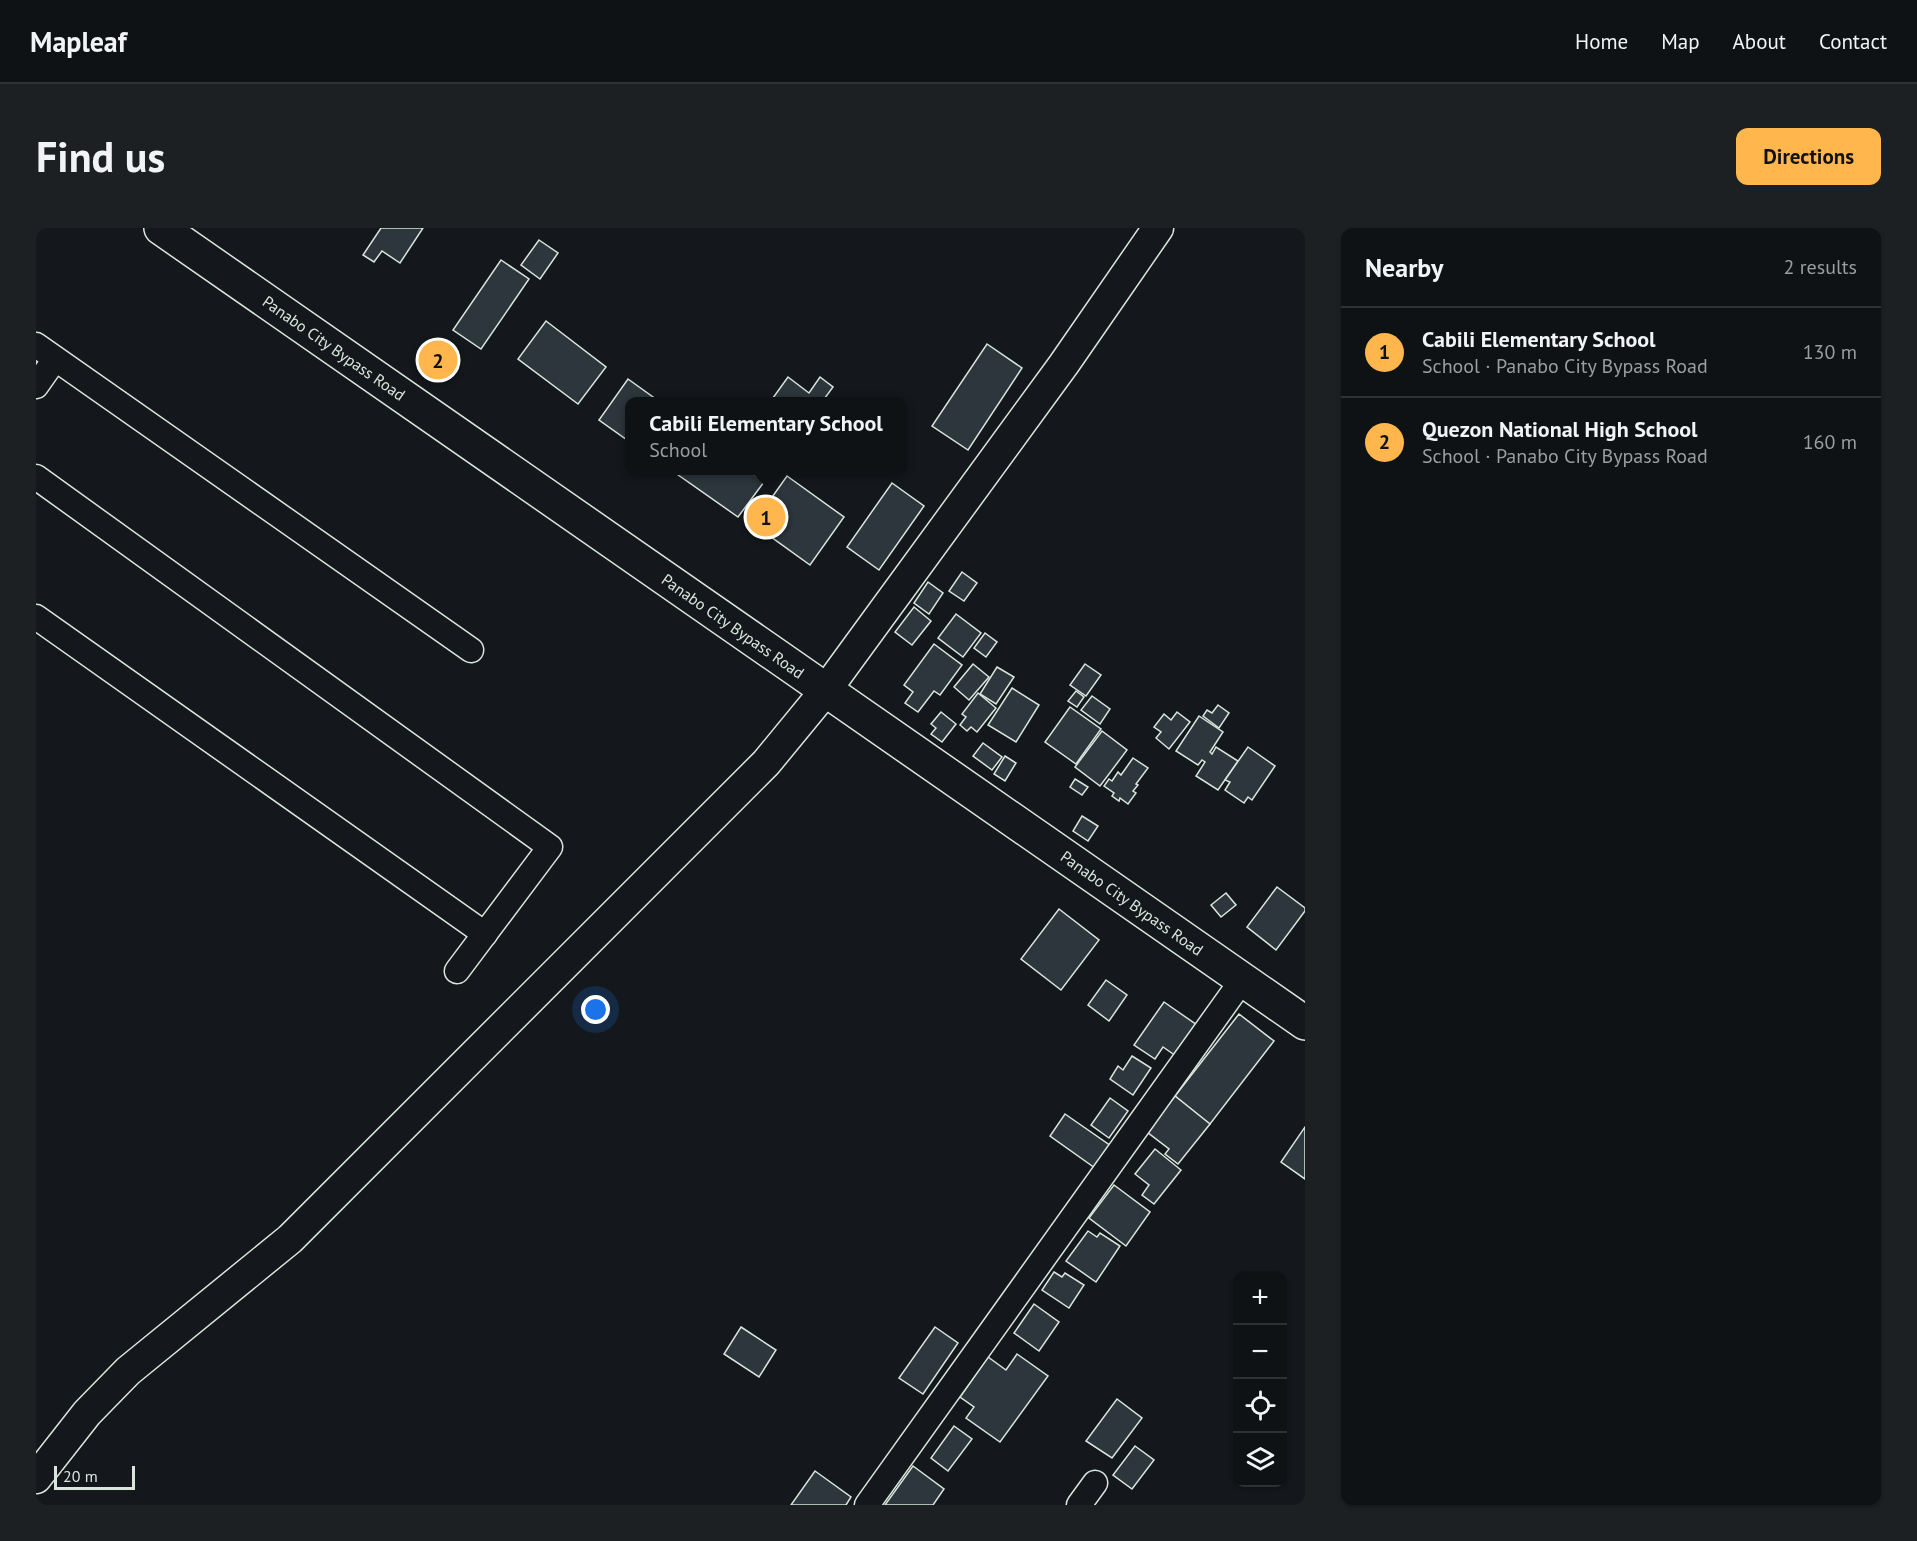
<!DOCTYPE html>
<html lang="en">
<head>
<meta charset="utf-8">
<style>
	body { margin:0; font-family:"PT Sans",sans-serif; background:#1d2022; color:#f1f3f6 }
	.controls { position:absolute; right:18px; bottom:18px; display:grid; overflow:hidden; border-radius:12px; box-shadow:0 2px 4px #0004 }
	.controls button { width:54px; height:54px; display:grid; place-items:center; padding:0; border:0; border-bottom:2px solid #2f3234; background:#0f1215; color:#f1f3f6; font:30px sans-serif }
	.scale { position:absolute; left:18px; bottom:15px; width:81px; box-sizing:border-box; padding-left:6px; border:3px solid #d8e6dc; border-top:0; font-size:16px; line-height:21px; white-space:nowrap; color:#d8e6dc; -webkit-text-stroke:4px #14181c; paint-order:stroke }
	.you { position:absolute; left:560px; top:782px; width:21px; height:21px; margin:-15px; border:4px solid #fff; border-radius:50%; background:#1a73e8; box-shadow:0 0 0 9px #1a73e833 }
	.badge { display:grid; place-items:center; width:39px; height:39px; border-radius:50%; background:#ffb74d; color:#111; font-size:20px; font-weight:700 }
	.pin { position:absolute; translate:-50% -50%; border:3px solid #fff; box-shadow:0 2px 6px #0006 }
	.popup { position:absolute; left:589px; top:169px; width:282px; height:78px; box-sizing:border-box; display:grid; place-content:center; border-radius:12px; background:#0f1215; filter:drop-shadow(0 2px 4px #0005); font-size:20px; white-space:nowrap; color:#9b9ea0 }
	.popup b { font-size:22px; color:#f1f3f6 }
	.popup::after { content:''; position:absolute; left:50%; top:100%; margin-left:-12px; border:12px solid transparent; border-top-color:#0f1215 }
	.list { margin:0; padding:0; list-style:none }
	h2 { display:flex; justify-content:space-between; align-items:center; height:78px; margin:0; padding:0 24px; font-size:26px }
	h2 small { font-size:20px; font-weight:400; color:#9b9ea0 }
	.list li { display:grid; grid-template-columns:39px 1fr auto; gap:18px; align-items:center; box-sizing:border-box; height:90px; padding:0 24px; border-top:2px solid #2f3234 }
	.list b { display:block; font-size:22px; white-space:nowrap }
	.list p { margin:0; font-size:20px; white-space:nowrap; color:#9b9ea0 }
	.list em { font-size:20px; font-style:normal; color:#9b9ea0 }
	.icon { flex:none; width:33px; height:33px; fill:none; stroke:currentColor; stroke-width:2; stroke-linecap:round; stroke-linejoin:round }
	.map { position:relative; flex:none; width:1269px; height:1277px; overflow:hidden; border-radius:12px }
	header { display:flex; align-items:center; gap:36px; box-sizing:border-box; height:84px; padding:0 30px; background:#0f1215; border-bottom:2px solid #2f3234 }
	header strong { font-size:28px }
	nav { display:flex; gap:33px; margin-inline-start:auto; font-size:21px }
	.intro { display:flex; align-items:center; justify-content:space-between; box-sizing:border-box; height:144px; padding:0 36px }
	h1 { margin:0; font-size:42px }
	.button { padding:15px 27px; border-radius:12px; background:#ffb74d; color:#111; font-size:21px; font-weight:700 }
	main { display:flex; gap:36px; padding:0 36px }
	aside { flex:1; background:#0f1215; border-radius:12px; box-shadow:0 2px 4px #0004 }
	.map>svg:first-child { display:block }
</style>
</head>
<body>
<header>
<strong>Mapleaf</strong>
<nav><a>Home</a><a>Map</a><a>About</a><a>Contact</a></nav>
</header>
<div class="intro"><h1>Find us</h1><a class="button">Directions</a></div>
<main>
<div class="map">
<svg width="1269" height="1277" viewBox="0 0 1269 1277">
	<rect width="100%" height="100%" fill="#14181c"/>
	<g fill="#2c363c" stroke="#d8e6dc" stroke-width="1.5">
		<polygon points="345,0 387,0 364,35 346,23 338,34 327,27"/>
		<polygon points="503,12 522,25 504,51 485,37"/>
		<polygon points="465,32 493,51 445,121 417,102"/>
		<polygon points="510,93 570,139 542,176 482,131"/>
		<polygon points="951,116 986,140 932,222 896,198"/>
		<polygon points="752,149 773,165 784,149 797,159 786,174 734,174"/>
		<polygon points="592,151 624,174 594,174 594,214 563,192"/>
		<polygon points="639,242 712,242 728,254 702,289 638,244"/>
		<polygon points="751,248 808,289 774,337 717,296"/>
		<polygon points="856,255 888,278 843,342 811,319"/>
		<polygon points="926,344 941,355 928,373 913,363"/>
		<polygon points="892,354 907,365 893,386 878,375"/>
		<polygon points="878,379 895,393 876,417 859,404"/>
		<polygon points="920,386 945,405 927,429 902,410"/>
		<polygon points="949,405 961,414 950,429 938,420"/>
		<polygon points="898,416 926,437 904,467 898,463 882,484 869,475 877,464 868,457"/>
		<polygon points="937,436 953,449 933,472 918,459"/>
		<polygon points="1049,436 1065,447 1050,468 1034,457"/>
		<polygon points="961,439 978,449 960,476 944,466"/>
		<polygon points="976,460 1003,477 980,514 952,497"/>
		<polygon points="1040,463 1048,469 1041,479 1032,473"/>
		<polygon points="942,465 960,480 941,504 935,499 931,503 924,497 930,489 926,486"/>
		<polygon points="1056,468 1074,481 1064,496 1045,482"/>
		<polygon points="1182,477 1193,485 1183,500 1167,488 1171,482 1176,485"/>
		<polygon points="1034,479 1065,501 1040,536 1009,514"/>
		<polygon points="905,484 920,496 906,514 895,506 900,500 895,496"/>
		<polygon points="1141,484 1154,494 1133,521 1120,510 1125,504 1118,499 1128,486 1135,492"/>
		<polygon points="1163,488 1187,504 1174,524 1176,526 1180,519 1202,533 1182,562 1160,548 1169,534 1166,532 1162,537 1140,523"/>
		<polygon points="1066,503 1091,522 1064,558 1039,539"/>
		<polygon points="947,515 966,529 956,542 937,528"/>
		<polygon points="1212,519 1239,538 1216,572 1212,569 1208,575 1189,562 1194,554 1189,552"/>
		<polygon points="969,528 980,535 969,553 958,546"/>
		<polygon points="1097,530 1112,540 1100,556 1102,557 1097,563 1100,565 1092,576 1084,570 1083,573 1076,568 1078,565 1068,558 1073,551 1076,553 1082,544 1085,547"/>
		<polygon points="1039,551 1052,559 1046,567 1034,559"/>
		<polygon points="1046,588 1062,598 1052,613 1037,603"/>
		<polygon points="1241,659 1269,680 1269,683 1240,722 1211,699"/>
		<polygon points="1190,665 1200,677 1185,689 1175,677"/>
		<polygon points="1023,681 1063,712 1025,762 985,731"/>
		<polygon points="1070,752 1091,767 1073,793 1052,777"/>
		<polygon points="1128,774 1161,797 1140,828 1127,819 1119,831 1098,817"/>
		<polygon points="1203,786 1238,813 1174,896 1139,868"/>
		<polygon points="1096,828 1115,840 1097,867 1074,851 1082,838 1087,842"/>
		<polygon points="1139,868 1174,896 1142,936 1129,926 1133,921 1111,904"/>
		<polygon points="1074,870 1092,883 1073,910 1055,897"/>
		<polygon points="1029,886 1075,918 1059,940 1014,908"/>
		<polygon points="1269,899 1269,951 1245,934"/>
		<polygon points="1119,921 1145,942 1118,976 1106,967 1113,957 1099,946"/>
		<polygon points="1078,957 1114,984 1090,1018 1053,990"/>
		<polygon points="1052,1003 1061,1009 1064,1005 1084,1018 1060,1054 1030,1033"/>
		<polygon points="1018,1044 1026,1049 1029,1045 1048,1057 1033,1080 1006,1062"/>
		<polygon points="998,1076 1023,1094 1003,1123 978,1105"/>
		<polygon points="705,1099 740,1122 723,1149 688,1126"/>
		<polygon points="899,1099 922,1115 887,1166 863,1150"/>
		<polygon points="981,1126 1012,1148 964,1214 930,1190 938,1179 924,1169 952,1129 970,1142"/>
		<polygon points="1081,1171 1106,1190 1076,1230 1050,1213"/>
		<polygon points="918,1198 936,1211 912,1243 895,1230"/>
		<polygon points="1099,1218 1118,1232 1096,1261 1077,1247"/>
		<polygon points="877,1238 908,1261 897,1277 849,1277"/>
		<polygon points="779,1243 815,1269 810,1277 755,1277"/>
	</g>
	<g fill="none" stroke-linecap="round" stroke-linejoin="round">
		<defs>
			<g id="minor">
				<polyline points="0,117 435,422"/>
				<polyline points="0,158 19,131"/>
				<polyline points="0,249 514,619 421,743"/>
				<polyline points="0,389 449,706"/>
				<polyline points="831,1277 1207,751"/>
				<polyline points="1043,1277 1059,1255"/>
			</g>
			<polyline id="tertiary" points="0,1250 51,1185 92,1143 254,1011 730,535 790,462 1028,136 1122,0"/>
			<polyline id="secondary" points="125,0 1269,795"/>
		</defs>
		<use href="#minor" stroke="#d8e6dc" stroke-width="27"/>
		<use href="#tertiary" stroke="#d8e6dc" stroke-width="33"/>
		<use href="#secondary" stroke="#d8e6dc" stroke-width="36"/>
		<use href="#minor" stroke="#14181c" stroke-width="24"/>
		<use href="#tertiary" stroke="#14181c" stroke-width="30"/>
		<use href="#secondary" stroke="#14181c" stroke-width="33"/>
	</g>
	<g text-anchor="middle" stroke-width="4.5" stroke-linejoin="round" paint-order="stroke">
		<g font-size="16" fill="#d8e6dc" stroke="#14181c">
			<text transform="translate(298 120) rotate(35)" y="6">Panabo City Bypass Road</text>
			<text transform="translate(697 398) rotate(35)" y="6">Panabo City Bypass Road</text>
			<text transform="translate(1096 675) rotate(35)" y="6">Panabo City Bypass Road</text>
		</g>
	</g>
</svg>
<div class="controls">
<button>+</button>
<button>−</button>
<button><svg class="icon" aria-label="locate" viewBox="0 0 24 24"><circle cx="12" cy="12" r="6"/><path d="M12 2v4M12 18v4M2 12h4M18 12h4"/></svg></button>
<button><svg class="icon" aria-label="layers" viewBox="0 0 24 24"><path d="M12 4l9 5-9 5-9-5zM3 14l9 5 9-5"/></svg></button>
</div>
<div class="scale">20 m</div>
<div class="you"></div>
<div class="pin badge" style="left:730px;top:289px">1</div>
<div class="popup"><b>Cabili Elementary School</b>School</div>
<div class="pin badge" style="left:402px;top:132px">2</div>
</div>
<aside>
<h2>Nearby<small>2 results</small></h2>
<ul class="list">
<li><span class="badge">1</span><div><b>Cabili Elementary School</b><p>School · Panabo City Bypass Road</p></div><em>130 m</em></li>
<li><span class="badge">2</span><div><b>Quezon National High School</b><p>School · Panabo City Bypass Road</p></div><em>160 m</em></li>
</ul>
</aside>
</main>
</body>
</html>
